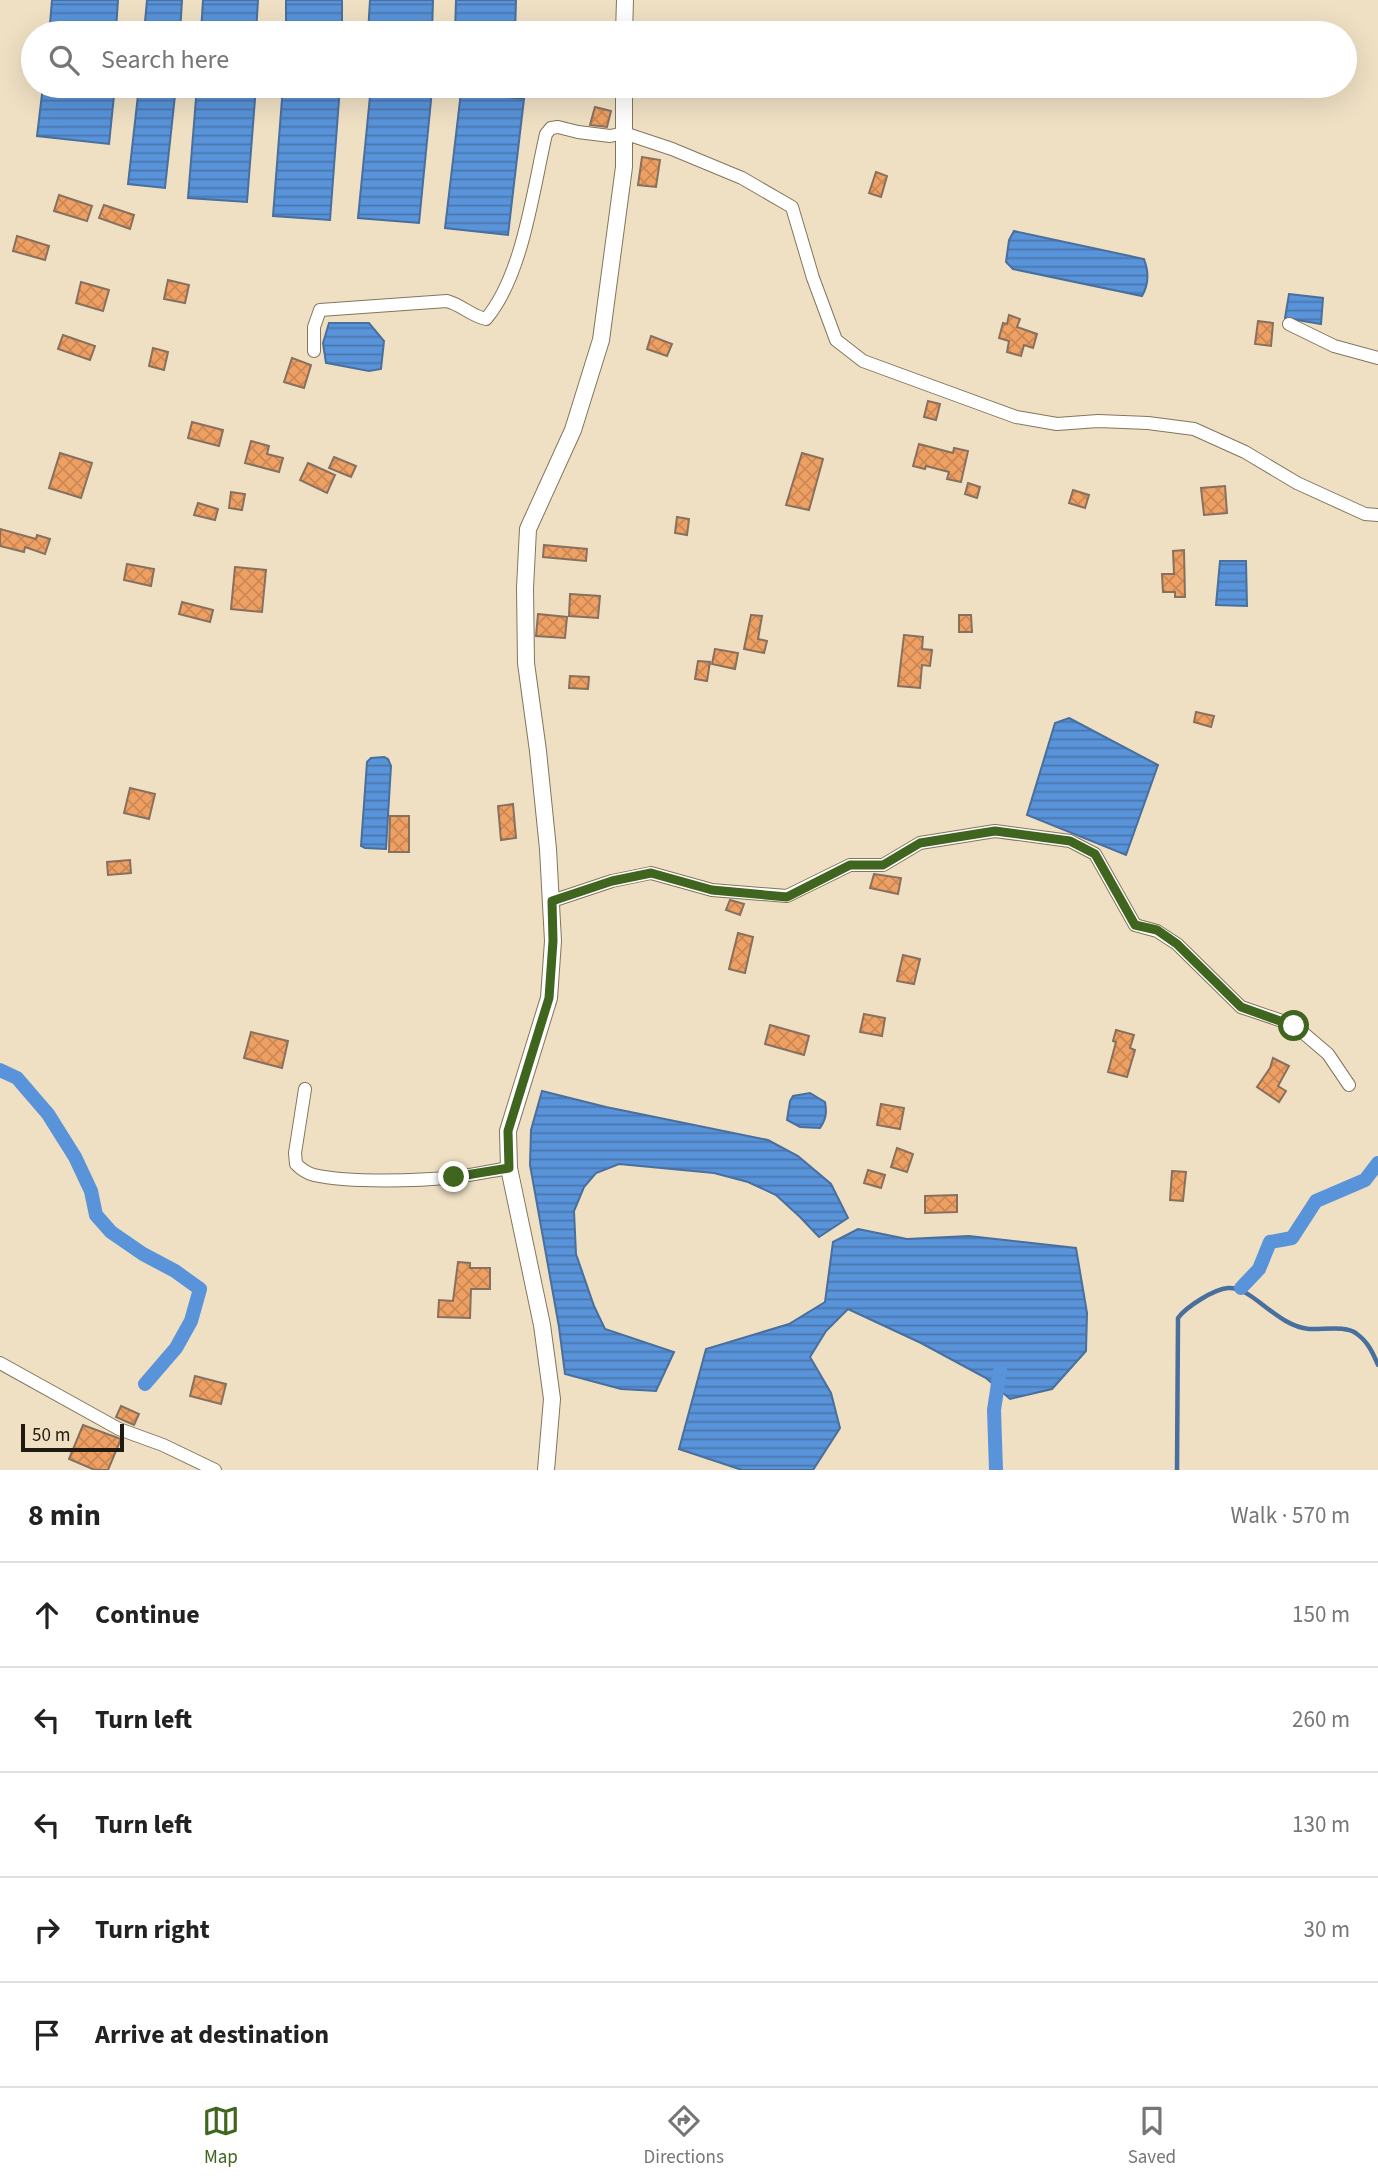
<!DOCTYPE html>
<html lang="en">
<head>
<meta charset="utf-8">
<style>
	body { margin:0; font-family:"Source Sans 3",sans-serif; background:#f2f2f2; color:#222 }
	.scale { position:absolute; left:21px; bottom:18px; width:103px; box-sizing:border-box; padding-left:7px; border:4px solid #201a10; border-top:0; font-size:19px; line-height:24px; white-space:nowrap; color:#201a10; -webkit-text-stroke:5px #efe0c4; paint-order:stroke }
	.stop { position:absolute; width:21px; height:21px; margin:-16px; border:5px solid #40651e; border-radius:50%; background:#fff }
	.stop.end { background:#40651e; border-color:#fff; box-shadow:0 2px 7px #0008 }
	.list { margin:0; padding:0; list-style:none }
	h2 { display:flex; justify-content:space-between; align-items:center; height:91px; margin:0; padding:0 28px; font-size:30px }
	h2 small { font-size:23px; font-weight:400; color:#767676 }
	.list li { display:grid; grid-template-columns:46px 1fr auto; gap:21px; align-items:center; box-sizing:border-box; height:105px; padding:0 28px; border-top:2px solid #e0e0e0 }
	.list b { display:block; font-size:26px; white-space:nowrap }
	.list em { font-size:23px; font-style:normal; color:#767676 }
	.icon { flex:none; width:38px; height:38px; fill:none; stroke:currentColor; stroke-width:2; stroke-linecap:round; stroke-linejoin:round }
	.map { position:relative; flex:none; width:1378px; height:1470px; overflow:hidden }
	.search { position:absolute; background:#fff; box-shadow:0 7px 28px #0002; left:21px; right:21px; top:21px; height:77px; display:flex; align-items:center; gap:18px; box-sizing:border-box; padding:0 24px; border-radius:38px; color:#767676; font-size:26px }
	.sheet { height:616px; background:#fff }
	nav { display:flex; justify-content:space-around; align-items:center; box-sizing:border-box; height:98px; border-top:2px solid #e0e0e0; background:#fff; font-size:19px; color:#767676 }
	nav a { display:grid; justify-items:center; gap:4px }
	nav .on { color:#40651e }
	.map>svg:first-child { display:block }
</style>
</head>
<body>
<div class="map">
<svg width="1378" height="1470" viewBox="0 0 1378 1470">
	<defs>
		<pattern id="water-rules" width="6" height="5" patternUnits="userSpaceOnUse" patternTransform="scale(1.75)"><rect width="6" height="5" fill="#5993d9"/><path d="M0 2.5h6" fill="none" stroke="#4977af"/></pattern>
		<pattern id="building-cross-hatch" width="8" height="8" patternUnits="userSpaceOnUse" patternTransform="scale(1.75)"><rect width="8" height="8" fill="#ee9f62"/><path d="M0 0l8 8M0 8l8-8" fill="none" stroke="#cc8854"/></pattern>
	</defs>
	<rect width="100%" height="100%" fill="#efe0c4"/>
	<g fill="url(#water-rules)" stroke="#486f9d" stroke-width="2">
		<polygon points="52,0 118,0 116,29 50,24"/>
		<polygon points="147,0 182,0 180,33 144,33"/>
		<polygon points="203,0 258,0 256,33 201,33"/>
		<rect x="286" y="0" width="56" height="33"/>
		<polygon points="370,0 433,0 432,33 368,33"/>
		<polygon points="456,0 516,0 515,33 455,33"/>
		<polygon points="43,86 115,86 109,144 37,136"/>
		<polygon points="139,86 176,86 165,188 128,184"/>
		<polygon points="197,86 256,86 247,202 188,198"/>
		<polygon points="283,86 340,86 330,220 273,216"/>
		<polygon points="371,86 432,90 419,223 358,218"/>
		<polygon points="461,92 524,99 508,235 445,228"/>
		<path d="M1014 231 1144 259C1149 272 1149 284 1142 296L1013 269 1006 262 1009 240Z"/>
		<polygon points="1289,294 1323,298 1321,324 1285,318"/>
		<polygon points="329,323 369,323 384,341 381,369 369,371 326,363 323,343"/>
		<polygon points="1220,561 1246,561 1247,606 1216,605"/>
		<polygon points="1069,718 1158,765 1126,855 1027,815 1055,723"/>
		<polygon points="384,757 388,759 391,766 386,849 365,848 361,846 367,762 371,758"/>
		<polygon points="542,1091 606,1107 768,1140 798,1156 831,1184 848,1218 819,1237 800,1217 776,1195 748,1182 714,1173 619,1164 596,1173 584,1187 574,1211 576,1254 594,1306 605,1329 674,1352 656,1391 621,1389 565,1374 559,1327 530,1165 531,1130"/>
		<path d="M810 1093 825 1102C827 1113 826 1119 820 1128L800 1127 787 1120 790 1101 793 1096Z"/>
		<polygon points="858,1229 907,1239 969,1236 1076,1248 1087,1313 1086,1351 1052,1389 1010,1399 986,1378 921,1343 848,1309 826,1331 810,1357 831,1393 840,1428 813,1470 742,1470 679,1449 706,1349 789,1324 825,1302 833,1242"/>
	</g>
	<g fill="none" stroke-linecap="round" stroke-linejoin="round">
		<path stroke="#486f9d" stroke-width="4.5" d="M1177 1470 1178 1318C1186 1307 1214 1289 1228 1288 1252 1286 1276 1326 1309 1329 1323 1330 1346 1325 1357 1334 1368 1342 1373 1353 1378 1365"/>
		<g stroke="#5993d9" stroke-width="14">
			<polyline points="0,1070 17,1078 48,1114 75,1157 91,1191 96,1215 111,1232 143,1254 175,1271 200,1289 191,1321 176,1348 145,1384"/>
			<polyline points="1241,1288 1259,1269 1270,1242 1292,1238 1316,1201 1365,1180 1378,1163"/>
			<polyline points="996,1470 994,1410 1000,1370"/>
		</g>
	</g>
	<g fill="url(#building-cross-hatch)" stroke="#88705f" stroke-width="2">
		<polygon points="595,107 611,111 607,127 590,125"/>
		<polygon points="642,157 660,160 656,187 638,185"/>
		<polygon points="876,172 887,176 881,197 869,193"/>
		<polygon points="59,195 92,206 87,221 54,211"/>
		<polygon points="104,205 134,215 130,229 99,218"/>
		<polygon points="17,236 49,246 45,260 13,251"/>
		<polygon points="168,280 189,285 185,303 164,299"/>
		<polygon points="81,282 109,290 103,311 76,303"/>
		<polygon points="1009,315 1020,319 1017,327 1037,334 1033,348 1024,345 1021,356 1007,352 1009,341 999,338 1003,323 1007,324"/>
		<polygon points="1258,321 1273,323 1271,346 1255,344"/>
		<polygon points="63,335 95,346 90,360 58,349"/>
		<polygon points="651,336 672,344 667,356 647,349"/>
		<polygon points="153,348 168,352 164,370 149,366"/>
		<polygon points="292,358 311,365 304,388 284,382"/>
		<polygon points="928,401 940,404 936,420 924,417"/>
		<polygon points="192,422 223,430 219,446 188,438"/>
		<polygon points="251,441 269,446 267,454 283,458 279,472 245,463"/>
		<polygon points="919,444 953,453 954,448 968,451 961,482 947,479 949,472 926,466 925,469 913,466"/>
		<polygon points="60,453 92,463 81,498 49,488"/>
		<polygon points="802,453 823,459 809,510 786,505"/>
		<polygon points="334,457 356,466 351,477 329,468"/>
		<polygon points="308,463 335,475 327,493 300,480"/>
		<polygon points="968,483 980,487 977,498 965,494"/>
		<polygon points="1225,486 1227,513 1204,515 1201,488"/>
		<polygon points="1073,490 1089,495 1085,508 1069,503"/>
		<polygon points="231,492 245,494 242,510 229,508"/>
		<polygon points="198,503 218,509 215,520 194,515"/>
		<polygon points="677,517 689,519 687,535 675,533"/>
		<polygon points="0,529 36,539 37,535 50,539 45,554 25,547 24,552 0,546"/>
		<polygon points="544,545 587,549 586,561 543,557"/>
		<polygon points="1184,550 1185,597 1175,597 1175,592 1163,592 1162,574 1174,574 1173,551"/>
		<polygon points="127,564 154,569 151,586 124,580"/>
		<polygon points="235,567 266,570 262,612 231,609"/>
		<polygon points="570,594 600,596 598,618 569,616"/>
		<polygon points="182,602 213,610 210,622 179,614"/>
		<polygon points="538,614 567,617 565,638 536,636"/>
		<polygon points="751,615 762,616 758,639 767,641 764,653 744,649"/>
		<polygon points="959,615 971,615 972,632 959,632"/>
		<polygon points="904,635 923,637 922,649 932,650 930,666 922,665 920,688 898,686"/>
		<polygon points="715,649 738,653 735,669 712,664"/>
		<polygon points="698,661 710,662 707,681 695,679"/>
		<polygon points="570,676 589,677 588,689 569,688"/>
		<polygon points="1196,712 1214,716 1211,727 1194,722"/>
		<polygon points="130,788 155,794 149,819 124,813"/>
		<polygon points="513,804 516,838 501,840 498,806"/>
		<polygon points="390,816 409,816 409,852 389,852"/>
		<polygon points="130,860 131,873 108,875 107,862"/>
		<polygon points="874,874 901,878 898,894 870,888"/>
		<polygon points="730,900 744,904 740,915 726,910"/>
		<polygon points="738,933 753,937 745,973 729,969"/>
		<polygon points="903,955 920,959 914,984 897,981"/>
		<polygon points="864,1014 885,1018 882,1036 860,1032"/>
		<polygon points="770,1025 809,1036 804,1055 765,1044"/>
		<polygon points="1116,1030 1134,1035 1130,1048 1135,1050 1127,1077 1108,1072 1116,1042 1113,1041"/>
		<polygon points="251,1032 288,1041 282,1068 244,1058"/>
		<polygon points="1273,1058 1289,1066 1278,1086 1286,1091 1279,1102 1257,1087 1270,1068"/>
		<polygon points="881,1104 904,1108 900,1129 877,1125"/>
		<polygon points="897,1148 913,1154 907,1172 891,1167"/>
		<polygon points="868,1170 885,1175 881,1188 864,1183"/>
		<polygon points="1172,1171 1186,1172 1183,1201 1170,1200"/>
		<polygon points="957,1195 957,1212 925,1213 925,1196"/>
		<polygon points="458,1262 470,1263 470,1268 490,1268 490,1289 471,1289 470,1318 438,1317 439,1300 453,1301"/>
		<polygon points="195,1376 226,1384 221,1404 190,1396"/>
		<polygon points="121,1406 139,1414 134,1425 116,1417"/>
		<polygon points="83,1425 121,1439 108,1470 95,1470 69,1459"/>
	</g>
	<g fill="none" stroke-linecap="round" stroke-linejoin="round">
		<defs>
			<g id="minor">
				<polyline points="1289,324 1334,346 1378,358"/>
				<path d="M314 351V327L320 310 447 301C462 305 471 316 486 319 523 275 533 190 546 134L551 128 558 127 578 132 610 136 624 133 672 149 742 178 792 207 813 278 836 340 863 361 1016 417 1057 424 1098 421 1148 423 1194 429 1245 452 1297 483 1365 514 1378 515"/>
				<polyline points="552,901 612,881 651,873 712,890 787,896 850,865 883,865 920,843 995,831 1070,841 1095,854 1135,925 1157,931 1177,944 1241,1007 1294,1025 1328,1054 1349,1085"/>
				<path d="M305 1089 295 1153 296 1164C301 1169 306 1173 314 1175 349 1183 419 1181 455 1177 473 1175 491 1171 509 1168"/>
				<polyline points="0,1363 119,1429 163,1445 215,1470"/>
			</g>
			<g id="tertiary">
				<polyline points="624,33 625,0"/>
				<polyline points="546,1470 552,1399 542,1325 509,1168 508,1131 549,998 553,941 548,849 538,751 526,663 525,588 528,529 573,430 601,340 624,167 624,86"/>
			</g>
		</defs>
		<use href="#minor" stroke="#83755c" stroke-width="14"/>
		<use href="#tertiary" stroke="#83755c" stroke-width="18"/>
		<use href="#minor" stroke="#fff" stroke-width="12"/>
		<use href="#tertiary" stroke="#fff" stroke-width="16"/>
	</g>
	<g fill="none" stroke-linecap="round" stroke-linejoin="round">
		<polyline stroke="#40651e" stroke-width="9" points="454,1177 509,1168 508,1131 549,998 553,941 552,901 612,881 651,873 712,890 787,897 850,865 883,865 920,843 995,831 1070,841 1095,854 1135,925 1157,930 1177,944 1241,1007 1294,1026"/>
	</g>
</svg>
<div class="scale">50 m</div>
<div class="stop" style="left:1294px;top:1026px"></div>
<div class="stop end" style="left:454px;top:1177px"></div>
<div class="search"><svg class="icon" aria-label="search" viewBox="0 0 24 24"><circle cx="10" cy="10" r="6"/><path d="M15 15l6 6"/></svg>Search here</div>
</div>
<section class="sheet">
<h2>8 min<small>Walk · 570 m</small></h2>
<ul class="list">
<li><svg class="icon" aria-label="ahead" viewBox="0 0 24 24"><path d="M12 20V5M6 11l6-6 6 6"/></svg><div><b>Continue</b></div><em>150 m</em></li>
<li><svg class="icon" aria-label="left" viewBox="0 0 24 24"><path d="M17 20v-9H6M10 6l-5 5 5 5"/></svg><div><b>Turn left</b></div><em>260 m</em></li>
<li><svg class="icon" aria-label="left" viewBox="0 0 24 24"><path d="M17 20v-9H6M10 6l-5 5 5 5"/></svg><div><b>Turn left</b></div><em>130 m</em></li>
<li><svg class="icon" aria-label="right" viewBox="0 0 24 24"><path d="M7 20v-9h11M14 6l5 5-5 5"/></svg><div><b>Turn right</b></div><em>30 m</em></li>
<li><svg class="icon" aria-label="arrive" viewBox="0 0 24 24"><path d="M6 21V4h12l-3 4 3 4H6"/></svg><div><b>Arrive at destination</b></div></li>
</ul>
</section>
<nav>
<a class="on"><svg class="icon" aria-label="map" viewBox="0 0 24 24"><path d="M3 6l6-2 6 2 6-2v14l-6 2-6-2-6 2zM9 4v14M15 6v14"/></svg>Map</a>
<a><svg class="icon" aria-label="directions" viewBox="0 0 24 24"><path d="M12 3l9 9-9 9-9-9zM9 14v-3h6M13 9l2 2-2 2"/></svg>Directions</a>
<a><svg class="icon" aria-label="saved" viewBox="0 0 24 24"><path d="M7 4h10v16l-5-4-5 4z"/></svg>Saved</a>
</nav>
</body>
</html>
